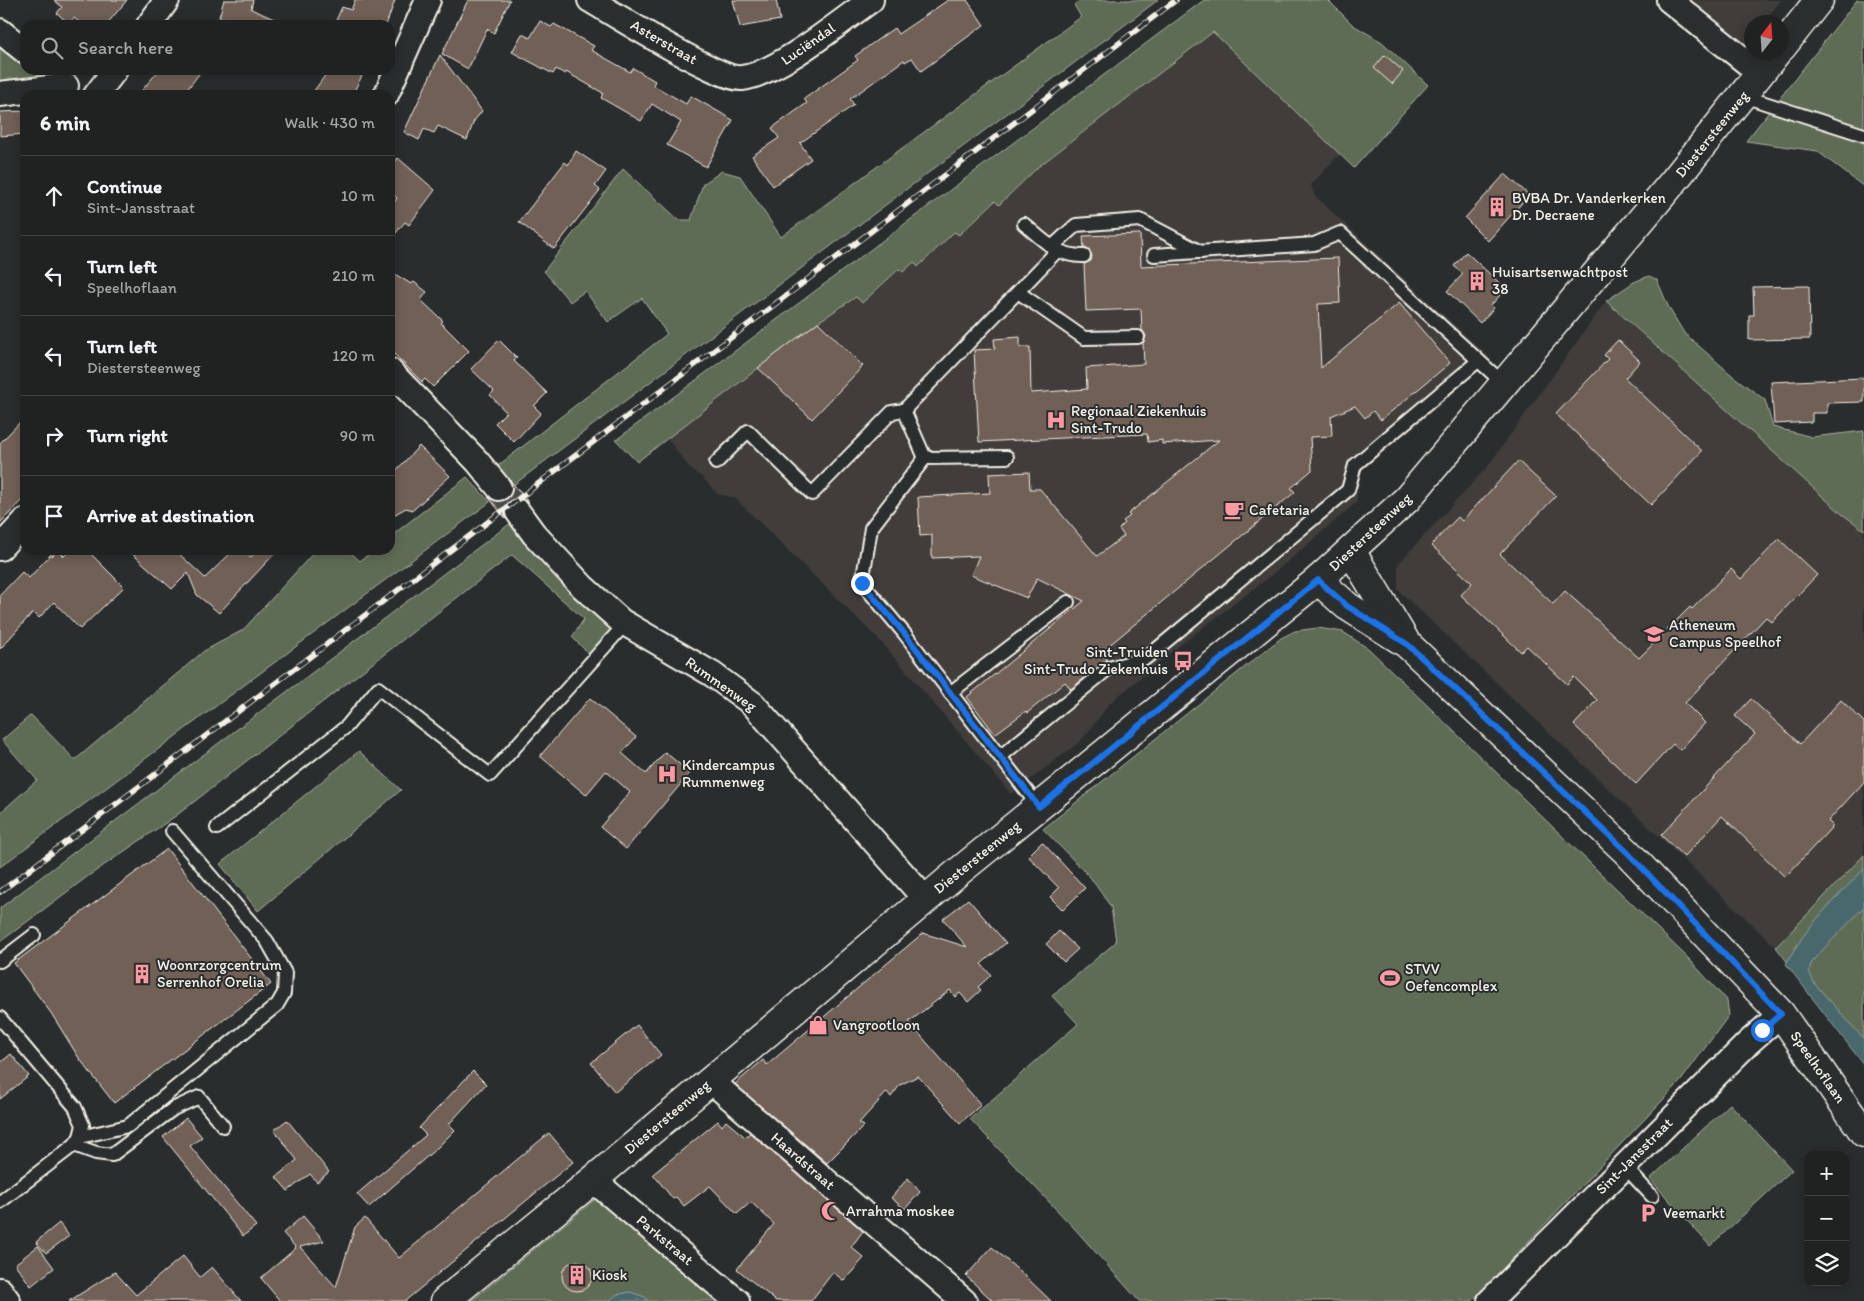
<!DOCTYPE html>
<html lang="en">
<head>
<meta charset="utf-8">
<style>
	body { margin:0; font-family:Itim,sans-serif; background:#282a2a; color:#f1f3f6 }
	.controls { position:absolute; right:15px; bottom:15px; display:grid; overflow:hidden; border-radius:10px; box-shadow:0 2px 12px #0003 }
	.controls button { width:45px; height:45px; display:grid; place-items:center; padding:0; border:0; border-bottom:1px solid #3d3f40; background:#202222; color:#f1f3f6; font:25px sans-serif }
	.compass { position:absolute; left:1744px; top:15px; width:45px; height:45px; border-radius:50%; background:#202222; box-shadow:0 2px 12px #0003; rotate:17deg }
	.stop { position:absolute; width:15px; height:15px; margin:-11px; border:4px solid #1a73e8; border-radius:50%; background:#fff }
	.stop.end { background:#1a73e8; border-color:#fff; box-shadow:0 1px 5px #0008 }
	.list { margin:0; padding:0; list-style:none }
	h2 { display:flex; justify-content:space-between; align-items:center; height:65px; margin:0; padding:0 20px; font-size:21px }
	h2 small { font-size:16px; font-weight:400; color:#a2a4a5 }
	.list li { display:grid; grid-template-columns:32px 1fr auto; gap:15px; align-items:center; box-sizing:border-box; height:80px; padding:0 20px; border-top:1px solid #3d3f40 }
	.list b { display:block; font-size:19px; white-space:nowrap }
	.list p { margin:0; font-size:16px; white-space:nowrap; color:#a2a4a5 }
	.list em { font-size:16px; font-style:normal; color:#a2a4a5 }
	.icon { flex:none; width:28px; height:28px; fill:none; stroke:currentColor; stroke-width:2; stroke-linecap:round; stroke-linejoin:round }
	.map { position:relative; flex:none; width:1864px; height:1301px; overflow:hidden }
	.search { position:absolute; background:#202222; box-shadow:0 2px 12px #0003; left:20px; top:20px; width:375px; height:55px; display:flex; align-items:center; gap:12px; box-sizing:border-box; padding:0 18px; border-radius:15px; color:#a2a4a5; font-size:19px }
	.panel { position:absolute; background:#202222; box-shadow:0 2px 12px #0003; left:20px; top:90px; width:375px; height:465px; border-radius:15px }
	.map>svg:first-child { display:block }
</style>
</head>
<body>
<div class="map">
<svg width="1864" height="1301" viewBox="0 0 1864 1301">
	<rect width="100%" height="100%" fill="#2a2d2e"/>
	<filter id="ink" filterUnits="userSpaceOnUse"><feTurbulence type="fractalNoise" baseFrequency=".02" numOctaves="2"/><feDisplacementMap in="SourceGraphic" scale="10" xChannelSelector="R" yChannelSelector="G"/><feConvolveMatrix kernelMatrix="1 2 1 2 8 2 1 2 1" color-interpolation-filters="sRGB"/></filter>
	<g filter="url(#ink)">
		<g fill="#3f3c3a">
			<polygon points="1674,0 1781,0 1764,22 1752,22 1751,39 1742,50"/>
			<polygon points="1214,31 1340,154 1311,185 1315,196 1489,357 1443,403 1360,472 1356,503 1268,578 1179,646 1110,703 1081,741 1011,794 883,644 735,498 717,494 703,478 690,469 667,438 818,322 856,297 862,303 899,269 914,261 919,267 954,231 960,235 995,201 1000,204 1038,167"/>
			<polygon points="1606,301 1842,514 1864,530 1864,855 1776,947 1398,590 1398,564 1488,466"/>
		</g>
		<g fill="#5e6c54" stroke="#a9ae9e">
			<polygon points="1081,0 1158,0 512,486 495,468 667,334 642,298 608,322 585,291 570,302 544,271 623,169 679,220 691,220 703,184 722,171 740,176 781,237 1081,17 1074,5"/>
			<polygon points="1204,0 1328,0 1353,25 1382,42 1428,85 1354,168 1213,32 1038,167 999,205 995,201 959,235 954,232 918,267 914,262 903,272 899,269 862,303 856,297 818,322 637,462 616,440"/>
			<polygon points="1857,0 1864,0 1864,187 1817,151 1746,141"/>
			<polygon points="0,42 25,62 25,70 34,70 39,77 38,82 0,89"/>
			<polygon points="1649,276 1657,280 1669,308 1684,333 1733,376 1765,400 1773,427 1812,437 1864,431 1864,530 1842,514 1606,301 1634,282"/>
			<polygon points="467,477 490,502 0,867 0,813 37,780 2,740 31,715 75,760 204,651 243,630 316,550 348,550 360,561 374,550 390,550 390,537"/>
			<polygon points="512,522 615,627 590,655 572,637 584,619 512,555 177,815 87,877 0,942 0,908"/>
			<polygon points="1318,628 1343,632 1369,649 1690,960 1727,1001 1729,1015 1680,1082 1472,1301 1139,1301 1074,1228 970,1119 1078,1024 1052,996 1116,942 1111,907 1090,877 1043,829 1281,638 1295,631"/>
			<polygon points="359,751 401,790 258,911 220,864"/>
			<polygon points="1864,855 1864,1064 1776,947"/>
			<polygon points="1730,1104 1792,1170 1710,1246 1650,1179"/>
			<polygon points="598,1197 723,1301 471,1301"/>
		</g>
		<g fill="#4a686c" stroke="#8e9f9e">
			<path d="M1864 869V907L1812 961 1809 971 1814 983 1864 1039V1065L1786 964C1805 927 1835 899 1864 869Z"/>
			<polygon points="630,1292 645,1297 648,1301 609,1301 616,1295"/>
		</g>
		<g fill="#6f6055" stroke="#f4f1e8">
			<polygon points="54,0 127,0 106,25 83,25 74,18 69,24 57,13 62,7"/>
			<polygon points="224,0 253,0 251,9 288,25 233,25 233,21 219,17"/>
			<polygon points="355,0 395,0 386,25 334,25 342,7 351,10"/>
			<polygon points="468,0 510,0 494,33 487,29 468,69 442,54"/>
			<polygon points="733,0 776,0 780,20 740,27"/>
			<polygon points="948,0 967,0 984,25 921,71 912,58 905,62 904,60 850,99 854,105 800,143 811,159 773,186 752,156 779,138 772,128 807,103 804,99 858,60 855,56 894,28 898,34"/>
			<polygon points="540,21 551,27 554,24 594,46 591,50 630,72 633,68 655,81 653,85 686,104 691,96 733,120 706,167 667,145 681,122 652,104 641,121 601,98 603,93 566,72 565,74 556,69 553,74 512,52 522,34 530,38"/>
			<polygon points="440,55 482,111 474,121 467,140 438,126 434,133 424,129 419,140 404,132"/>
			<polygon points="1385,55 1403,71 1392,84 1374,68"/>
			<polygon points="159,70 202,70 183,95 138,95"/>
			<polygon points="329,70 365,70 352,95 311,95"/>
			<polygon points="25,111 25,134 0,136 0,112"/>
			<polygon points="576,151 606,171 595,186 600,190 554,249 519,222 565,162 568,165"/>
			<polygon points="398,158 435,190 409,225 405,222 390,240 390,208 397,198 390,191 390,168"/>
			<polygon points="1505,174 1529,195 1488,241 1465,218"/>
			<polygon points="1140,234 1141,266 1338,258 1340,303 1318,304 1321,368 1399,303 1450,363 1381,420 1373,411 1365,418 1355,406 1331,416 1332,436 1310,437 1312,470 1291,488 1295,492 1101,652 1107,660 1071,689 1065,682 1027,713 1026,711 995,734 967,697 1084,601 1037,578 1027,598 971,575 979,556 932,558 932,535 920,536 918,497 990,493 989,474 1029,472 1030,489 1040,489 1097,556 1124,536 1119,529 1125,523 1123,521 1130,516 1128,514 1219,440 1162,444 1162,440 1148,442 1147,434 979,442 974,350 995,349 994,339 1020,337 1020,347 1030,347 1031,393 1087,389 1086,368 1144,364 1143,343 1146,336 1142,330 1141,309 1086,311 1084,264 1091,261 1092,256 1089,249 1084,248 1083,236"/>
			<polygon points="1466,252 1506,289 1491,305 1494,308 1480,323 1447,291 1463,274 1454,266"/>
			<polygon points="390,271 411,284 414,282 427,292 421,300 443,321 441,323 469,351 433,387 425,379 422,382 390,350"/>
			<polygon points="1809,286 1810,339 1749,340 1749,315 1754,315 1753,287"/>
			<polygon points="818,322 863,366 812,419 758,368"/>
			<polygon points="499,340 517,358 514,361 547,393 534,406 541,413 514,442 495,423 506,412 490,395 494,391 471,369"/>
			<polygon points="1618,340 1640,361 1625,378 1702,451 1651,505 1556,414 1608,359 1604,355"/>
			<polygon points="1864,378 1864,402 1827,403 1827,413 1812,413 1812,422 1774,424 1771,382"/>
			<polygon points="25,417 25,497 0,523 0,443"/>
			<polygon points="419,446 450,476 413,510 406,508 390,517 390,477"/>
			<polygon points="1518,461 1556,496 1500,554 1553,604 1565,591 1639,658 1690,607 1692,609 1731,569 1741,579 1779,539 1817,575 1772,622 1766,617 1685,703 1705,723 1680,750 1673,744 1636,784 1574,725 1597,700 1574,677 1567,684 1527,646 1521,652 1461,595 1472,583 1431,545 1458,517 1462,521"/>
			<polygon points="510,480 529,503 517,498 510,501 504,513 507,520 488,497 495,501 507,499 512,492"/>
			<polygon points="58,550 64,556 70,550 87,550 124,587 80,629 54,602 39,618 33,612 0,649 0,595 22,572 29,578 51,554 52,556"/>
			<polygon points="128,550 175,550 205,578 234,550 242,550 251,557 257,550 278,550 219,613 197,595 188,573 172,589"/>
			<polygon points="590,698 636,737 622,753 646,774 665,752 690,773 626,849 600,827 630,792 606,771 586,795 540,756"/>
			<polygon points="1751,699 1800,744 1841,700 1864,722 1864,782 1828,821 1833,826 1785,877 1722,816 1684,857 1661,835 1755,734 1735,716"/>
			<polygon points="1042,842 1085,888 1063,910 1050,897 1059,888 1028,856"/>
			<polygon points="167,849 271,984 114,1103 79,1058 51,1013 14,963"/>
			<polygon points="968,899 1006,943 981,964 991,975 978,987 981,990 968,1002 960,993 955,997 950,990 909,1022 981,1105 960,1123 918,1076 900,1085 891,1097 887,1092 859,1123 864,1126 827,1163 735,1084 763,1060 767,1065 923,933 967,947 943,919"/>
			<polygon points="1059,931 1078,949 1064,962 1046,944"/>
			<polygon points="637,1025 661,1055 615,1092 591,1063"/>
			<polygon points="11,1054 29,1076 0,1099 0,1063"/>
			<polygon points="473,1071 486,1084 449,1124 455,1130 438,1147 369,1207 357,1194 426,1135 419,1128"/>
			<polygon points="186,1118 202,1137 190,1146 256,1226 243,1236 163,1137"/>
			<polygon points="287,1120 329,1172 317,1182 310,1174 288,1191 276,1177 297,1160 274,1130"/>
			<polygon points="718,1121 722,1126 726,1121 745,1137 750,1133 863,1231 851,1247 864,1258 844,1281 833,1272 811,1301 776,1301 737,1269 774,1224 751,1202 737,1214 710,1186 684,1206 676,1197 673,1199 653,1174"/>
			<polygon points="549,1133 573,1162 405,1301 280,1301 261,1278 296,1248 283,1233 303,1216 324,1241 300,1247 336,1287 355,1227 365,1218 399,1258"/>
			<polygon points="908,1178 920,1192 905,1209 891,1198"/>
			<polygon points="59,1223 69,1236 46,1253 36,1242"/>
			<polygon points="38,1246 54,1268 31,1286 15,1264"/>
			<polygon points="992,1247 1026,1277 1051,1301 993,1301 966,1276"/>
			<polygon points="183,1256 200,1277 212,1267 241,1301 69,1301 115,1272 136,1295"/>
			<circle cx="577" cy="1276" r="15"/>
		</g>
		<g fill="none" stroke-linecap="round" stroke-linejoin="round">
			<polyline stroke="#484a4a" stroke-width="24" stroke-dasharray="24 12" stroke-linecap="butt" points="499,488 518,512"/>
			<defs>
				<g id="service">
					<polyline points="1743,96 1864,135"/>
					<path d="M1024 224C1043 240 1058 257 1084 256"/>
					<polyline points="1052,247 1076,225 1140,220 1201,252"/>
					<polyline points="1154,255 1314,244 1340,233 1504,384"/>
					<polyline points="1018,292 1084,338 1138,337"/>
					<polyline points="904,410 925,458 871,528 862,583 904,633 1039,807"/>
					<polyline points="925,458 1007,457"/>
					<polyline points="716,463 748,431 812,494 892,412 904,410 1057,251"/>
					<polyline points="950,693 1068,602"/>
					<polyline points="1001,756 1109,668 1146,658 1348,490 1355,465 1478,361"/>
					<polyline points="217,828 347,726 378,688 490,775 626,623"/>
					<polyline points="0,961 34,935"/>
					<polyline points="0,1018 75,1107 83,1125 80,1137"/>
					<polyline points="74,1145 96,1153 112,1155 173,1109 199,1097 223,1126"/>
					<polyline points="1624,1166 1652,1196"/>
					<polyline points="0,1202 74,1145 80,1137 128,1126 277,1005 284,993 285,973 267,941 172,831"/>
				</g>
				<g id="minor">
					<path d="M590 0C614 14 721 81 742 78 777 74 840 22 871 0"/>
					<polyline points="1669,0 1761,74"/>
					<polyline points="149,25 167,0"/>
					<polyline points="0,31 25,51"/>
					<polyline points="0,94 66,86"/>
					<polyline points="96,95 115,70"/>
					<polyline points="386,95 428,0"/>
					<polyline points="390,371 477,461 499,488"/>
					<polyline points="518,512 534,534 583,587 621,621 712,674 753,704 926,900"/>
					<polyline points="0,548 25,521"/>
					<polyline points="710,1080 964,1301"/>
					<polyline points="593,1180 737,1301"/>
					<polyline points="0,1290 8,1301"/>
					<polyline points="1490,1301 1749,1042 1781,1014"/>
				</g>
				<g id="tertiary">
					<polyline points="1351,551 1404,639"/>
					<polyline points="1318,580 1347,606 1407,644 1627,852 1781,1014 1864,1133"/>
				</g>
				<g id="secondary">
					<polyline points="1782,47 1819,0"/>
					<polyline points="445,1301 593,1180 957,873 1318,580 1407,499 1673,182 1777,52"/>
				</g>
			</defs>
			<use href="#service" stroke="#f4f1e8" stroke-width="16"/>
			<use href="#minor" stroke="#f4f1e8" stroke-width="28"/>
			<use href="#tertiary" stroke="#f4f1e8" stroke-width="31"/>
			<use href="#secondary" stroke="#f4f1e8" stroke-width="31"/>
			<use href="#service" stroke="#2a2d2e" stroke-width="12"/>
			<use href="#minor" stroke="#2a2d2e" stroke-width="24"/>
			<use href="#tertiary" stroke="#2a2d2e" stroke-width="28"/>
			<use href="#secondary" stroke="#2a2d2e" stroke-width="28"/>
			<defs>
				<polyline id="rail" points="0,892 1176,0"/>
			</defs>
			<use href="#rail" stroke="#f4f1e8" stroke-width="5.5"/>
			<use href="#rail" stroke="#2a2d2e" stroke-width="4" stroke-dasharray="11" stroke-linecap="butt"/>
		</g>
	</g>
	<g fill="none" stroke-linecap="round" stroke-linejoin="round" filter="url(#ink)">
		<polyline stroke="#1a73e8" stroke-width="6" points="862,583 904,633 1039,807 1318,580 1347,606 1407,644 1462,695 1627,852 1781,1014 1762,1030"/>
	</g>
	<defs>
		<symbol id="building-bare" viewBox="-9 -9 18 18"><path d="M-4-6H4V6H1V3H-1V6H-4ZM-2.5-4.3h1.7v1.8h-1.7ZM.8-4.3h1.7v1.8H.8ZM-2.5-1h1.7V.8h-1.7ZM.8-1h1.7V.8H.8Z" fill="#ff9aa2" stroke="#2a2d2e" stroke-width="2.5" paint-order="stroke"/></symbol>
		<symbol id="hospital-bare" viewBox="-9 -9 18 18"><path d="M-5-5h3v3.5h4V-5h3V5h-3V1.5h-4V5h-3Z" fill="#ff9aa2" stroke="#2a2d2e" stroke-width="2.5" paint-order="stroke"/></symbol>
		<symbol id="cafe-bare" viewBox="-9 -9 18 18"><path d="M-5.5-4.5H6V0H3Q3 3.5 0 3.5H-2.5Q-5.5 3.5-5.5 0ZM3-3.2v2h1.7v-2ZM-6 4.5H4V6H-6Z" fill="#ff9aa2" stroke="#2a2d2e" stroke-width="2.5" paint-order="stroke"/></symbol>
		<symbol id="school-bare" viewBox="-9 -9 18 18"><path d="M0-5L7-2L0 1L-7-2ZM-4 1L0 2.5L4 1V4Q0 6-4 4Z" fill="#ff9aa2" stroke="#2a2d2e" stroke-width="2.5" paint-order="stroke"/></symbol>
		<symbol id="bus-bare" viewBox="-9 -9 18 18"><path d="M-5-6H5V4H4V6H2V4H-2V6H-4V4H-5ZM-3.5-4V0h7V-4ZM-3.5 1.2v1.5H-2V1.2ZM2 1.2v1.5H3.5V1.2Z" fill="#ff9aa2" stroke="#2a2d2e" stroke-width="2.5" paint-order="stroke"/></symbol>
		<symbol id="stadium-bare" viewBox="-9 -9 18 18"><path d="M0-5a6.5 5 0 1 0 0 10a6.5 5 0 1 0 0-10ZM-3.5-1.8h7v3.6h-7Z" fill="#ff9aa2" stroke="#2a2d2e" stroke-width="2.5" paint-order="stroke"/></symbol>
		<symbol id="shop-bare" viewBox="-9 -9 18 18"><path d="M-5-2.5h2.3a2.7 3.5 0 0 1 5.4 0H5L5.5 6h-11ZM-1.5-2.5h3a1.5 2.3 0 0 0-3 0Z" fill="#ff9aa2" stroke="#2a2d2e" stroke-width="2.5" paint-order="stroke"/></symbol>
		<symbol id="mosque-bare" viewBox="-9 -9 18 18"><path d="M3.5-4.9A6 6 0 1 0 3.5 4.9A5 5 0 1 1 3.5-4.9Z" fill="#ff9aa2" stroke="#2a2d2e" stroke-width="2.5" paint-order="stroke"/></symbol>
		<symbol id="parking-bare" viewBox="-9 -9 18 18"><path d="M-3.5-5.5H1a3.5 3.5 0 0 1 0 7H-1V5.5H-3.5ZM-1-3.4V-.6H.8a1.4 1.4 0 0 0 0-2.8Z" fill="#ff9aa2" stroke="#2a2d2e" stroke-width="2.5" paint-order="stroke"/></symbol>
	</defs>
	<g fill-rule="evenodd">
		<use href="#building-bare" x="1483" y="193" width="28" height="28"/>
		<use href="#building-bare" x="1463" y="267" width="28" height="28"/>
		<use href="#hospital-bare" x="1042" y="406" width="28" height="28"/>
		<use href="#cafe-bare" x="1220" y="496" width="28" height="28"/>
		<use href="#school-bare" x="1640" y="620" width="28" height="28"/>
		<use href="#bus-bare" x="1169" y="647" width="28" height="28"/>
		<use href="#hospital-bare" x="653" y="760" width="28" height="28"/>
		<use href="#building-bare" x="128" y="960" width="28" height="28"/>
		<use href="#stadium-bare" x="1376" y="964" width="28" height="28"/>
		<use href="#shop-bare" x="804" y="1011" width="28" height="28"/>
		<use href="#mosque-bare" x="817" y="1197" width="28" height="28"/>
		<use href="#parking-bare" x="1634" y="1199" width="28" height="28"/>
		<use href="#building-bare" x="563" y="1261" width="28" height="28"/>
	</g>
	<g text-anchor="middle" stroke-width="4" stroke-linejoin="round" paint-order="stroke">
		<g font-size="15" fill="#f4f1e8" stroke="#2a2d2e">
			<text transform="translate(664 42) rotate(30)" y="5">Asterstraat</text>
			<text transform="translate(808 44) rotate(-35)" y="5">Luciëndal</text>
			<text transform="translate(1712 134) rotate(-51)" y="5">Diestersteenweg</text>
			<text transform="translate(1370 532) rotate(-43)" y="5">Diestersteenweg</text>
			<text transform="translate(721 684) rotate(35)" y="5">Rummenweg</text>
			<text transform="translate(977 857) rotate(-39)" y="5">Diestersteenweg</text>
			<text transform="translate(1818 1067) rotate(55)" y="5">Speelhoflaan</text>
			<text transform="translate(667 1117) rotate(-40)" y="5">Diestersteenweg</text>
			<text transform="translate(1634 1156) rotate(-45)" y="5">Sint-Jansstraat</text>
			<text transform="translate(803 1161) rotate(41)" y="5">Haardstraat</text>
			<text transform="translate(665 1240) rotate(40)" y="5">Parkstraat</text>
		</g>
		<g font-size="15" fill="#f4f1e8" stroke="#2a2d2e" text-anchor="start">
			<text x="1512" y="203">BVBA Dr. Vanderkerken<tspan x="1512" dy="17">Dr. Decraene</tspan></text>
			<text x="1492" y="277">Huisartsenwachtpost<tspan x="1492" dy="17">38</tspan></text>
			<text x="1071" y="416">Regionaal Ziekenhuis<tspan x="1071" dy="17">Sint-Trudo</tspan></text>
			<text x="1249" y="515">Cafetaria</text>
			<text x="1669" y="630">Atheneum<tspan x="1669" dy="17">Campus Speelhof</tspan></text>
			<text x="1168" y="657" text-anchor="end">Sint-Truiden<tspan x="1168" dy="17">Sint-Trudo Ziekenhuis</tspan></text>
			<text x="682" y="770">Kindercampus<tspan x="682" dy="17">Rummenweg</tspan></text>
			<text x="157" y="970">Woonrzorgcentrum<tspan x="157" dy="17">Serrenhof Orelia</tspan></text>
			<text x="1405" y="974">STVV<tspan x="1405" dy="17">Oefencomplex</tspan></text>
			<text x="833" y="1030">Vangrootloon</text>
			<text x="846" y="1216">Arrahma moskee</text>
			<text x="1663" y="1218">Veemarkt</text>
			<text x="592" y="1280">Kiosk</text>
		</g>
	</g>
</svg>
<div class="controls">
<button>+</button>
<button>−</button>
<button><svg class="icon" aria-label="layers" viewBox="0 0 24 24"><path d="M12 4l9 5-9 5-9-5zM3 14l9 5 9-5"/></svg></button>
</div>
<svg class="compass" viewBox="-18 -18 36 36"><path d="M0-13l5 13h-10z" fill="#e53935"/><path d="M0 13l5-13h-10z" fill="#a2a4a5"/></svg>
<div class="stop" style="left:1762px;top:1030px"></div>
<div class="stop end" style="left:862px;top:583px"></div>
<div class="search"><svg class="icon" aria-label="search" viewBox="0 0 24 24"><circle cx="10" cy="10" r="6"/><path d="M15 15l6 6"/></svg>Search here</div>
<section class="panel">
<h2>6 min<small>Walk · 430 m</small></h2>
<ul class="list">
<li><svg class="icon" aria-label="ahead" viewBox="0 0 24 24"><path d="M12 20V5M6 11l6-6 6 6"/></svg><div><b>Continue</b><p>Sint-Jansstraat</p></div><em>10 m</em></li>
<li><svg class="icon" aria-label="left" viewBox="0 0 24 24"><path d="M17 20v-9H6M10 6l-5 5 5 5"/></svg><div><b>Turn left</b><p>Speelhoflaan</p></div><em>210 m</em></li>
<li><svg class="icon" aria-label="left" viewBox="0 0 24 24"><path d="M17 20v-9H6M10 6l-5 5 5 5"/></svg><div><b>Turn left</b><p>Diestersteenweg</p></div><em>120 m</em></li>
<li><svg class="icon" aria-label="right" viewBox="0 0 24 24"><path d="M7 20v-9h11M14 6l5 5-5 5"/></svg><div><b>Turn right</b></div><em>90 m</em></li>
<li><svg class="icon" aria-label="arrive" viewBox="0 0 24 24"><path d="M6 21V4h12l-3 4 3 4H6"/></svg><div><b>Arrive at destination</b></div></li>
</ul>
</section>
</div>
</body>
</html>
